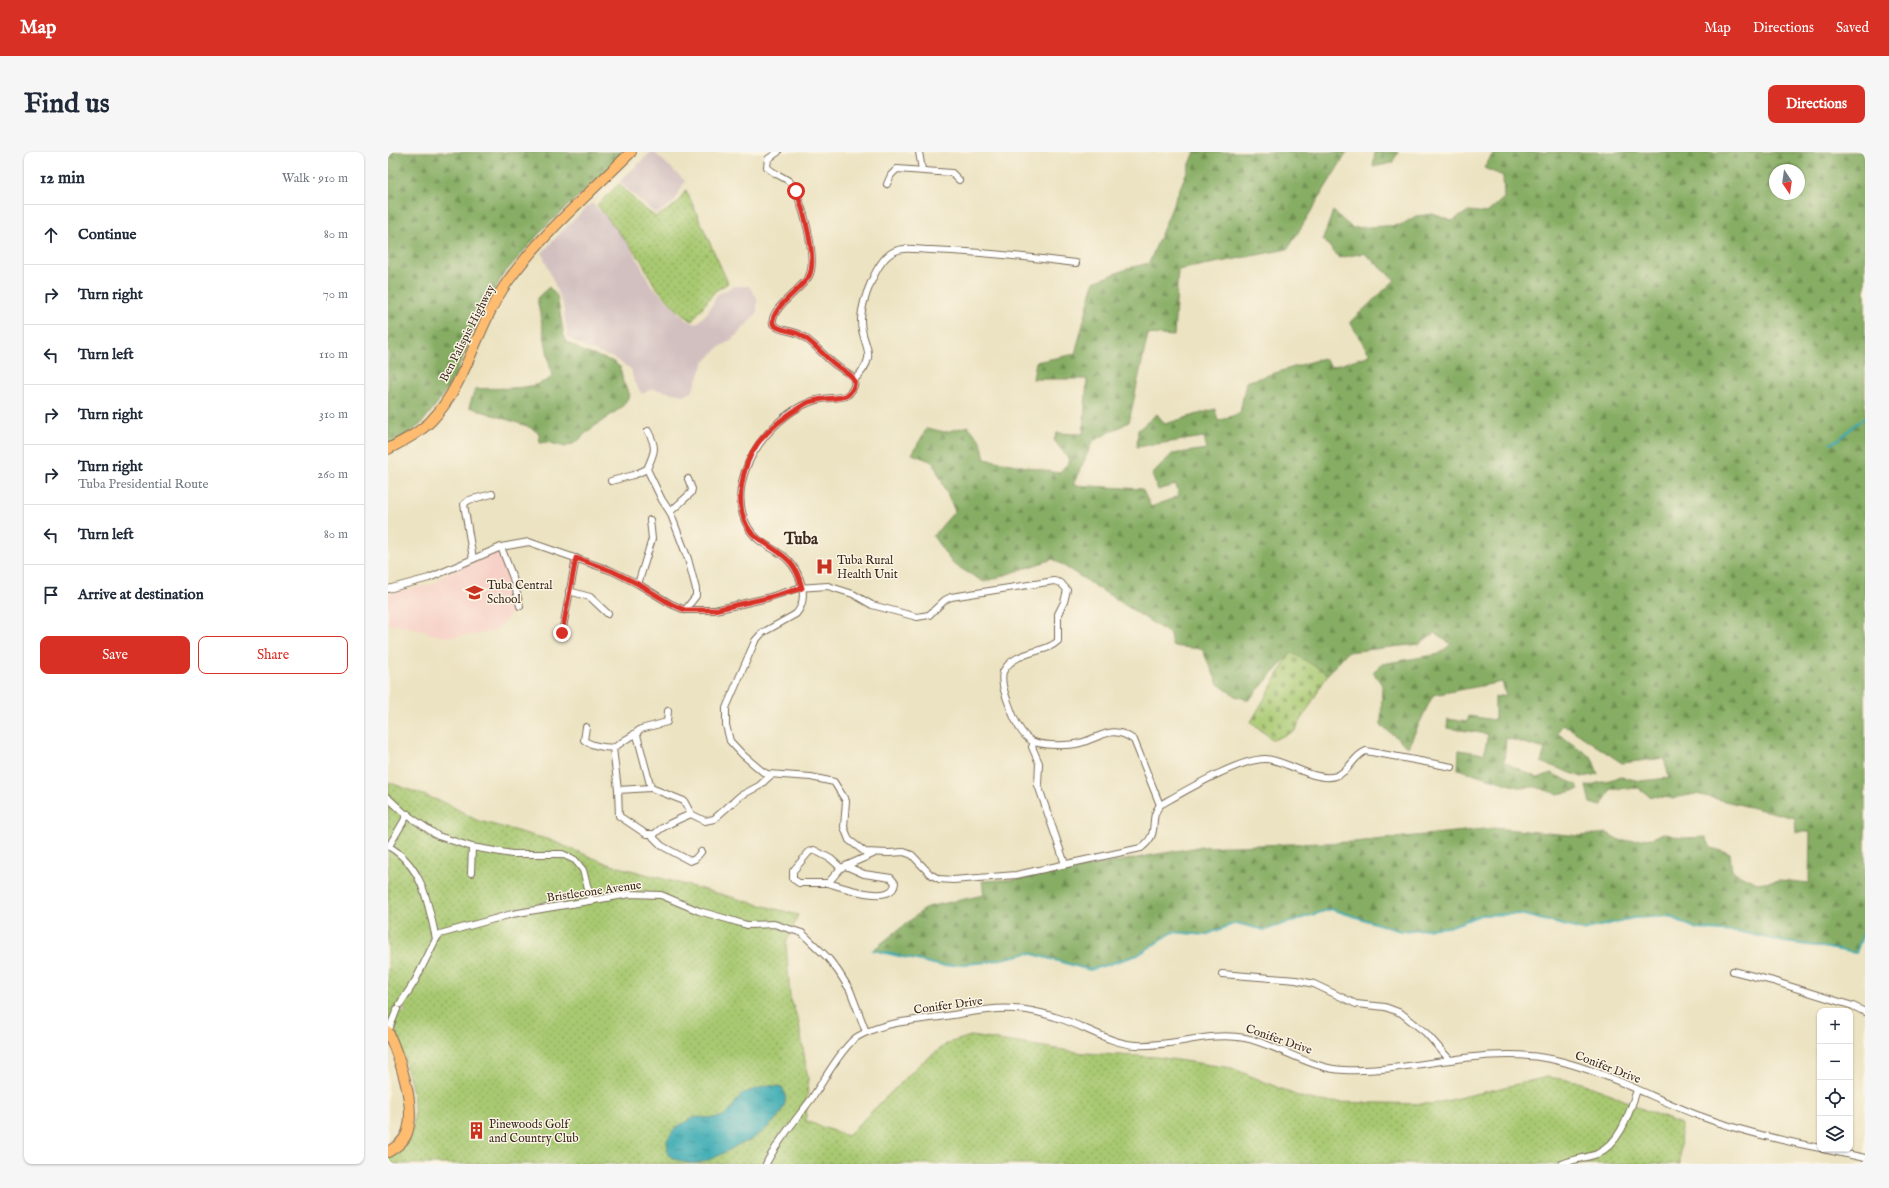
<!DOCTYPE html>
<html lang="en">
<head>
<meta charset="utf-8">
<style>
	body { margin:0; font-family:"IM FELL English",serif; background:#f6f6f7; color:#1f2937 }
	.controls { position:absolute; right:12px; bottom:12px; display:grid; overflow:hidden; border-radius:8px; box-shadow:0 1px 3px #0004 }
	.controls button { width:36px; height:36px; display:grid; place-items:center; padding:0; border:0; border-bottom:1px solid #e0e1e3; background:#fff; color:#1f2937; font:20px sans-serif }
	.compass { position:absolute; left:1381px; top:12px; width:36px; height:36px; border-radius:50%; background:#fff; box-shadow:0 1px 3px #0004; rotate:167deg }
	.stop { position:absolute; width:12px; height:12px; margin:-9px; border:3px solid #d93025; border-radius:50%; background:#fff }
	.stop.end { background:#d93025; border-color:#fff; box-shadow:0 1px 4px #0008 }
	.list { margin:0; padding:0; list-style:none }
	h2 { display:flex; justify-content:space-between; align-items:center; height:52px; margin:0; padding:0 16px; font-size:17px }
	h2 small { font-size:13px; font-weight:400; color:#747a83 }
	.list li { display:grid; grid-template-columns:26px 1fr auto; gap:12px; align-items:center; box-sizing:border-box; height:60px; padding:0 16px; border-top:1px solid #e0e1e3 }
	.list b { display:block; font-size:15px; white-space:nowrap }
	.list p { margin:0; font-size:13px; white-space:nowrap; color:#747a83 }
	.list em { font-size:13px; font-style:normal; color:#747a83 }
	.actions { display:flex; gap:8px; padding:12px 16px }
	.actions a { flex:1; padding:9px 0; border:1px solid #d93025; border-radius:8px; text-align:center; font-size:14px; color:#d93025 }
	.actions .main { background:#d93025; color:#fff }
	.icon { flex:none; width:22px; height:22px; fill:none; stroke:currentColor; stroke-width:2; stroke-linecap:round; stroke-linejoin:round }
	.map { position:relative; flex:none; width:1477px; height:1012px; overflow:hidden; border-radius:8px }
	header { display:flex; align-items:center; gap:24px; box-sizing:border-box; height:56px; padding:0 20px; background:#d93025; color:#fff }
	header strong { font-size:19px }
	nav { display:flex; gap:22px; margin-inline-start:auto; font-size:14px }
	.intro { display:flex; align-items:center; justify-content:space-between; box-sizing:border-box; height:96px; padding:0 24px }
	h1 { margin:0; font-size:28px }
	.button { padding:10px 18px; border-radius:8px; background:#d93025; color:#fff; font-size:14px; font-weight:700 }
	main { display:flex; gap:24px; padding:0 24px }
	aside { flex:1; background:#fff; border-radius:8px; box-shadow:0 1px 3px #0004 }
	.map>svg:first-child { display:block }
</style>
</head>
<body>
<header>
<strong>Map</strong>
<nav><a>Map</a><a>Directions</a><a>Saved</a></nav>
</header>
<div class="intro"><h1>Find us</h1><a class="button">Directions</a></div>
<main>
<aside>
<h2>12 min<small>Walk · 910 m</small></h2>
<ul class="list">
<li><svg class="icon" aria-label="ahead" viewBox="0 0 24 24"><path d="M12 20V5M6 11l6-6 6 6"/></svg><div><b>Continue</b></div><em>80 m</em></li>
<li><svg class="icon" aria-label="right" viewBox="0 0 24 24"><path d="M7 20v-9h11M14 6l5 5-5 5"/></svg><div><b>Turn right</b></div><em>70 m</em></li>
<li><svg class="icon" aria-label="left" viewBox="0 0 24 24"><path d="M17 20v-9H6M10 6l-5 5 5 5"/></svg><div><b>Turn left</b></div><em>110 m</em></li>
<li><svg class="icon" aria-label="right" viewBox="0 0 24 24"><path d="M7 20v-9h11M14 6l5 5-5 5"/></svg><div><b>Turn right</b></div><em>310 m</em></li>
<li><svg class="icon" aria-label="right" viewBox="0 0 24 24"><path d="M7 20v-9h11M14 6l5 5-5 5"/></svg><div><b>Turn right</b><p>Tuba Presidential Route</p></div><em>260 m</em></li>
<li><svg class="icon" aria-label="left" viewBox="0 0 24 24"><path d="M17 20v-9H6M10 6l-5 5 5 5"/></svg><div><b>Turn left</b></div><em>80 m</em></li>
<li><svg class="icon" aria-label="arrive" viewBox="0 0 24 24"><path d="M6 21V4h12l-3 4 3 4H6"/></svg><div><b>Arrive at destination</b></div></li>
</ul>
<div class="actions"><a class="main">Save</a><a>Share</a></div>
</aside>
<div class="map">
<svg width="1477" height="1012" viewBox="0 0 1477 1012">
	<defs>
		<pattern id="grass-dots" width="8" height="8" patternUnits="userSpaceOnUse"><rect width="8" height="8" fill="#a8c971"/><path d="M2 2h.1M6 6h.1" fill="none" stroke="#8aa35c" stroke-width="1.8" stroke-linecap="round"/></pattern>
		<pattern id="forest-firs" width="22" height="20" patternUnits="userSpaceOnUse"><rect width="22" height="20" fill="#86ad63"/><path d="M5 1l3.5 6h-7zM16 11l3.5 6h-7z" fill="#6f8d51"/></pattern>
		<pattern id="cemetery-stones" width="16" height="16" patternUnits="userSpaceOnUse"><rect width="16" height="16" fill="#a8c971"/><path d="M2 7V4a2 2 0 0 1 4 0v3zM10 15v-3a2 2 0 0 1 4 0v3z" fill="#8aa35c"/></pattern>
		<pattern id="water-ripples" width="26" height="14" patternUnits="userSpaceOnUse"><rect width="26" height="14" fill="#39aab3"/><path d="M2 4q2-2 4 0t4 0M15 11q2-2 4 0t4 0" fill="none" stroke="#318b91"/></pattern>
	</defs>
	<rect width="100%" height="100%" fill="#fcf5e5"/>
	<filter id="ink" filterUnits="userSpaceOnUse"><feTurbulence type="fractalNoise" baseFrequency=".025" numOctaves="2"/><feDisplacementMap in="SourceGraphic" scale="8" xChannelSelector="R" yChannelSelector="G"/><feConvolveMatrix kernelMatrix="1 2 1 2 8 2 1 2 1" color-interpolation-filters="sRGB"/></filter>
	<filter id="wash" filterUnits="userSpaceOnUse"><feTurbulence type="fractalNoise" baseFrequency=".012" numOctaves="4" result="noise"/><feDisplacementMap in="SourceGraphic" scale="16" xChannelSelector="R" yChannelSelector="G"/><feGaussianBlur stdDeviation="0.9" result="paint"/><feColorMatrix in="noise" values="0 0 0 0 0 0 0 0 0 0 0 0 0 0 0 0 0 1.4 0 .05"/><feComposite in="paint" operator="in"/></filter>
	<g filter="url(#wash)">
		<rect width="100%" height="100%" fill="#ece3c2"/>
		<polygon fill="#f7d1c7" points="113,399 128,450 125,460 112,474 103,480 91,482 58,485 41,482 40,479 0,472 0,441 47,432 53,425 61,420"/>
		<g fill="#d2bfc0">
			<polygon points="263,0 266,0 297,29 286,50 268,62 231,30"/>
			<polygon points="204,51 227,74 247,103 263,133 298,168 308,172 320,160 329,143 346,134 361,134 369,146 369,161 347,185 329,197 316,211 304,240 296,243 264,237 254,242 246,230 243,217 225,206 198,196 180,186 175,153 154,101 178,75"/>
		</g>
		<g fill="url(#grass-dots)" stroke="#727a48">
			<polygon points="231,32 254,55 268,65 289,52 298,38 340,131 327,139 304,169 287,156 267,134 253,108 209,53"/>
			<path d="M0 630 60 652 88 668 162 688 220 712 410 763 398 791 402 845 411 871 420 927 418 969 459 984 533 911 560 891 583 884 696 901 768 905 844 916 912 945 938 950 1045 952 1159 925 1188 929 1223 942 1252 956 1293 972 1292 1012H0V1007C50 979 15 913 6 872L0 867Z"/>
		</g>
		<g fill="url(#forest-firs)" stroke="#606c40" fill-rule="evenodd">
			<polygon points="0,0 238,0 156,76 114,124 88,174 65,228 48,253 32,273 0,294"/>
			<path d="M807 0H959L900 97 790 118 786 184 760 182 741 270 705 289 685 333 754 337 763 355 791 344 788 333 770 338 764 323 784 302 819 297 816 285 749 295 750 278 769 262 777 272 827 257 830 269 852 261 858 230 935 206 944 215 982 203 962 170 1007 128 976 101 951 106 935 87 945 59 964 76 1013 73 1028 64 1045 62 1064 69 1081 59 1099 61 1116 46 1115 24 1096 16 1106 0H1477V776L1468 801 1428 794 1396 790 1358 781 1309 777 1281 764 1245 766 1195 778 1132 762 1093 763 1061 775 1012 779 943 757 876 778 848 771 817 783 785 780 750 803 702 818 641 801 600 810 554 814 485 798 539 755 596 743 594 729 631 727 810 695 966 690 1106 676 1192 684 1219 681 1233 689 1265 686 1275 681 1293 686 1318 685 1323 696 1342 701 1344 719 1369 731 1392 728 1421 731 1422 680H1408L1407 666 1308 642 1284 646 1261 644 1251 636 1223 637 1213 654 1202 651 1198 634 1233 625 1253 629 1281 626 1276 606 1234 611 1175 572 1169 581 1204 606 1210 622 1194 625 1153 610 1157 597 1118 586 1116 610 1150 626 1163 621 1189 633 1191 638 1169 642 1148 635H1130L1070 617 1071 598 1096 602 1100 582 1059 576 1060 567 1079 570 1081 564 1107 568V545L1118 543 1114 530 1045 543 1020 595 993 573 994 533 985 520 994 512 1051 502 1063 492 1046 481 1031 492 959 500 940 522 903 501 861 548 847 544 830 532 814 497 784 494 782 482 665 407 596 430 565 412 545 384 567 359 545 310 524 302 539 276 557 280 580 274 593 289 597 307 671 321 682 309 666 288 669 281 695 282 699 227H645L648 210 687 202 706 130 741 116 761 111ZM1387 18H1411V42H1387Z"/>
			<polygon points="987,0 1010,0 1004,11 985,15"/>
			<path d="M161 135 169 144 177 189 196 200 224 209 232 215 235 230 242 243 234 255 200 279 189 290 177 295 159 290 152 291 151 281 139 274 81 255 87 237C111 235 144 240 164 225L149 146Z"/>
		</g>
		<polygon fill="url(#cemetery-stones)" stroke="#727a48" points="903,500 940,522 907,579 885,588 863,570"/>
		<path fill="url(#water-ripples)" stroke="#3a6a68" d="M380 933 394 935C407 955 380 977 364 987 359 991 352 991 348 994 336 1001 322 1009 309 1011 298 1012 289 1008 280 1003L279 988 287 976 306 965 329 966 335 964 340 961 351 945 356 941Z"/>
		<g fill="none" stroke-linecap="round" stroke-linejoin="round">
			<g stroke="#39aab3" stroke-width="2">
				<path d="M1443 291C1458 286 1462 273 1477 266"/>
				<polyline points="485,798 554,814 600,810 641,801 702,818 750,803 785,780 817,783 848,771 876,778 943,757 1012,779 1061,775 1093,763 1132,762 1195,778 1245,766 1281,764 1309,777 1358,781 1396,790 1428,794 1468,801 1477,776"/>
			</g>
		</g>
	</g>
	<g filter="url(#ink)">
		<g fill="none" stroke-linecap="round" stroke-linejoin="round">
			<polyline stroke="#c9bea1" stroke-width="6" stroke-dasharray="6 3" stroke-linecap="butt" points="12,858 15,854"/>
			<defs>
				<g id="minor">
					<path d="M390 0 380 7 379 15C385 22 395 24 402 30 414 44 430 108 421 124 414 137 381 157 385 172 391 179 402 178 411 182 425 189 436 205 449 214 454 218 464 222 466 228 468 234 463 241 458 244 447 247 434 245 422 250 379 267 334 329 360 375 374 401 403 393 414 434 416 444 415 454 408 462L374 481 367 489 338 556V573L342 589 355 603 375 620 380 622 423 625 446 630 458 649 456 675 461 688 477 700 501 701 516 700 524 703 542 722 551 727 565 728 628 723 753 696C774 680 759 669 772 653 795 640 852 606 878 607 898 608 928 631 948 624 961 620 966 603 978 599L1064 615"/>
					<polyline points="531,0 534,18"/>
					<polyline points="499,32 503,23 509,17 564,21 571,28"/>
					<path d="M466 228C494 201 472 194 473 167 474 149 488 109 505 100 516 94 531 98 543 98 592 100 640 105 688 111"/>
					<path d="M260 279C269 296 267 299 259 317L274 348 282 360 300 407 308 437V444L297 458"/>
					<polyline points="223,329 246,323 259,317"/>
					<polyline points="282,360 303,341 304,337 300,327"/>
					<polyline points="113,395 125,426 132,454"/>
					<polyline points="85,407 76,352 81,348 104,342"/>
					<polyline points="250,432 264,387 262,368"/>
					<path d="M0 437 41 426 113 395 141 390 224 419 250 432 283 452 297 458H327L379 446 410 436 440 434 465 442 484 453 529 465 541 463 557 448 563 445 666 429 673 431 679 438 676 450 670 462V489C657 502 626 498 615 520 612 532 619 547 623 558 627 569 634 585 646 590 658 594 680 594 692 591 714 585 724 572 746 588L772 653"/>
					<polyline points="181,439 202,445 220,462"/>
					<polyline points="174,481 188,406"/>
					<path d="M198 575 196 588C201 593 220 597 227 595 234 591 241 583 249 583L263 636 296 649 303 662 317 669 326 667 352 644 371 634 383 623"/>
					<polyline points="245,583 253,577 279,570 280,559"/>
					<polyline points="646,590 644,595 651,611 650,633 677,712"/>
					<polyline points="225,596 230,638 231,664 258,682 266,682"/>
					<polyline points="230,638 263,636"/>
					<polyline points="0,646 15,660 50,684 84,695 124,702 174,702 187,708 195,718 203,748"/>
					<path d="M303 662C294 666 268 676 265 685L274 694 302 709 307 707 313 700"/>
					<path d="M0 694C35 714 40 751 48 787"/>
					<polyline points="1,694 20,662"/>
					<polyline points="453,716 443,707 426,698 421,700 405,719 405,727 411,731 440,731 453,716 485,702"/>
					<polyline points="83,721 84,695"/>
					<path d="M440 731C454 735 505 754 507 731L503 726 476 722 458 714"/>
					<polyline points="1345,819 1385,829 1465,854 1477,860"/>
					<polyline points="834,822 908,828 926,832 968,852 997,855 1013,861 1038,881 1061,907"/>
					<polyline points="12,852 27,829 48,787 52,782 124,762 242,742 273,743 311,759 339,767 359,773 386,772 414,781 440,806 450,819 462,838 478,880"/>
					<polyline points="0,880 9,857"/>
					<polyline points="1435,997 1477,1006"/>
					<path d="M378 1012C390 988 408 968 424 946 437 927 448 905 464 889 468 885 474 882 479 880 503 869 532 868 558 864 580 861 604 855 627 857 640 857 654 861 667 865 693 872 722 892 748 893 785 895 820 879 857 886 890 893 923 917 956 918 1025 921 1094 893 1163 907 1214 918 1261 944 1309 963 1349 978 1390 988 1432 996"/>
					<path d="M1174 1012C1185 1007 1198 1006 1209 1002 1233 991 1241 961 1249 938"/>
				</g>
				<g id="primary">
					<path d="M0 297C15 289 31 281 43 269 80 230 89 172 120 129 155 81 201 42 243 0"/>
					<path d="M0 880C11 905 29 954 19 981 16 990 8 995 0 1000"/>
				</g>
			</defs>
			<use href="#minor" stroke="#796b57" stroke-width="8"/>
			<use href="#primary" stroke="#796b57" stroke-width="12"/>
			<use href="#minor" stroke="#fff" stroke-width="6"/>
			<use href="#primary" stroke="#febc70" stroke-width="10"/>
		</g>
	</g>
	<g fill="none" stroke-linecap="round" stroke-linejoin="round" filter="url(#ink)">
		<path stroke="#d93025" stroke-width="5" d="M174 481 188 406 224 419 250 432 283 452 297 458H326L379 446 414 436C408 410 398 405 377 391 372 388 366 384 363 380 344 356 354 313 370 291 382 276 400 262 417 252 430 245 445 248 458 244 463 241 468 234 466 228 464 222 454 218 449 214 436 205 425 189 411 182 402 178 391 179 385 172 382 156 414 137 421 124 430 108 415 56 408 39"/>
	</g>
	<defs>
		<symbol id="hospital-bare" viewBox="-9 -9 18 18"><path d="M-5-5h3v3.5h4V-5h3V5h-3V1.5h-4V5h-3Z" fill="#c8321e" stroke="#fcf5e5" stroke-width="2.5" paint-order="stroke"/></symbol>
		<symbol id="school-bare" viewBox="-9 -9 18 18"><path d="M0-5L7-2L0 1L-7-2ZM-4 1L0 2.5L4 1V4Q0 6-4 4Z" fill="#c8321e" stroke="#fcf5e5" stroke-width="2.5" paint-order="stroke"/></symbol>
		<symbol id="building-bare" viewBox="-9 -9 18 18"><path d="M-4-6H4V6H1V3H-1V6H-4ZM-2.5-4.3h1.7v1.8h-1.7ZM.8-4.3h1.7v1.8H.8ZM-2.5-1h1.7V.8h-1.7ZM.8-1h1.7V.8H.8Z" fill="#c8321e" stroke="#fcf5e5" stroke-width="2.5" paint-order="stroke"/></symbol>
	</defs>
	<g fill-rule="evenodd">
		<use href="#hospital-bare" x="424" y="402" width="25" height="25"/>
		<use href="#school-bare" x="74" y="428" width="25" height="25"/>
		<use href="#building-bare" x="76" y="966" width="25" height="25"/>
	</g>
	<g text-anchor="middle" stroke-width="3" stroke-linejoin="round" paint-order="stroke">
		<g font-size="12" fill="#3b2a1e" stroke="#fcf5e5">
			<text transform="translate(79 181) rotate(-63)" y="4">Ben Palispis Highway</text>
			<text transform="translate(206 739) rotate(-8)" y="4">Bristlecone Avenue</text>
			<text transform="translate(560 853) rotate(-8)" y="4">Conifer Drive</text>
			<text transform="translate(891 887) rotate(19)" y="4">Conifer Drive</text>
			<text transform="translate(1220 915) rotate(21)" y="4">Conifer Drive</text>
		</g>
		<g font-size="12" fill="#3b2a1e" stroke="#fcf5e5" text-anchor="start">
			<text x="449" y="412">Tuba Rural<tspan x="449" dy="14">Health Unit</tspan></text>
			<text x="99" y="437">Tuba Central<tspan x="99" dy="14">School</tspan></text>
			<text x="101" y="976">Pinewoods Golf<tspan x="101" dy="14">and Country Club</tspan></text>
		</g>
		<g font-size="16" font-weight="bold" fill="#3b2a1e" stroke="#fcf5e5">
			<text x="413" y="392">Tuba</text>
		</g>
	</g>
</svg>
<div class="controls">
<button>+</button>
<button>−</button>
<button><svg class="icon" aria-label="locate" viewBox="0 0 24 24"><circle cx="12" cy="12" r="6"/><path d="M12 2v4M12 18v4M2 12h4M18 12h4"/></svg></button>
<button><svg class="icon" aria-label="layers" viewBox="0 0 24 24"><path d="M12 4l9 5-9 5-9-5zM3 14l9 5 9-5"/></svg></button>
</div>
<svg class="compass" viewBox="-18 -18 36 36"><path d="M0-13l5 13h-10z" fill="#e53935"/><path d="M0 13l5-13h-10z" fill="#747a83"/></svg>
<div class="stop" style="left:408px;top:39px"></div>
<div class="stop end" style="left:174px;top:481px"></div>
</div>
</main>
</body>
</html>
